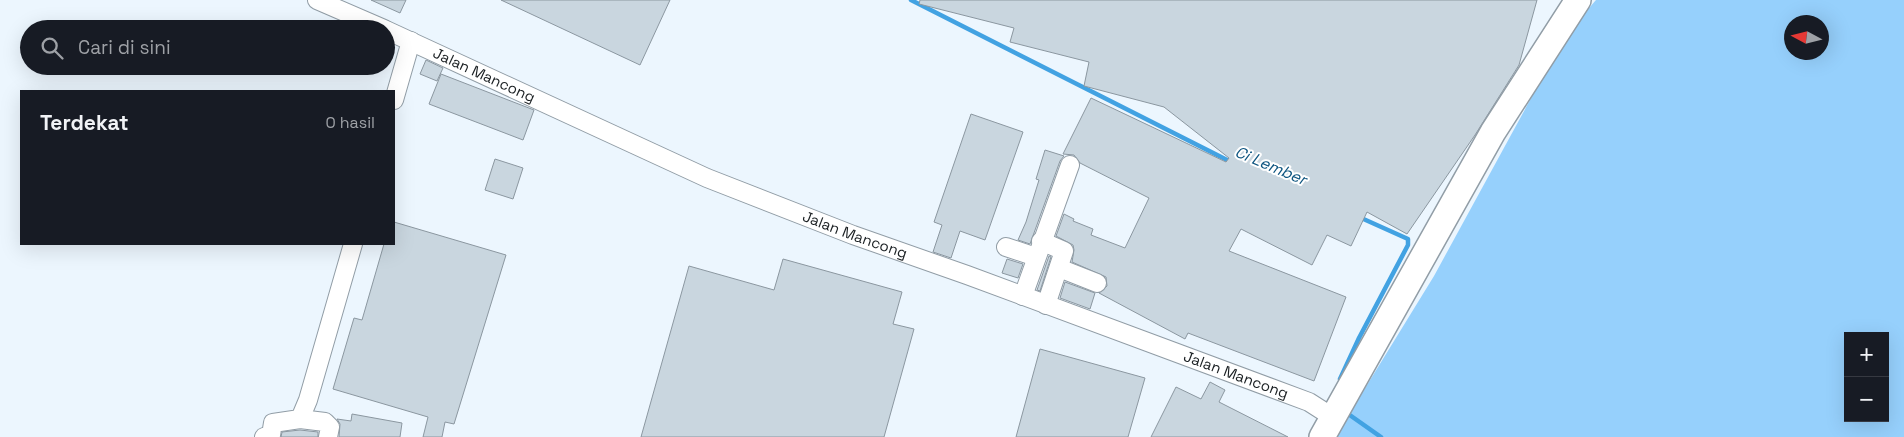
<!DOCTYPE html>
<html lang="id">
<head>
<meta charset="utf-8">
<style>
	body { margin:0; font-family:"Space Grotesk",sans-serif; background:#20242c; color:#f1f3f6 }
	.controls { position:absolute; right:15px; bottom:15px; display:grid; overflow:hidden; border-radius:0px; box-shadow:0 5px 20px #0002 }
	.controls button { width:45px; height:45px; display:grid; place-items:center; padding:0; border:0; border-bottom:1px solid #363941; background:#171b24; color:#f1f3f6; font:25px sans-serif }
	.compass { position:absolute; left:1784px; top:15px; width:45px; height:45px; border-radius:50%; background:#171b24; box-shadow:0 5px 20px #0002; rotate:277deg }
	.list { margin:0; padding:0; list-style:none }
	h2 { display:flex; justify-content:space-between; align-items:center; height:65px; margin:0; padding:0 20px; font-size:21px }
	h2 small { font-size:16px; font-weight:400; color:#9ea1a6 }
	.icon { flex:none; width:28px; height:28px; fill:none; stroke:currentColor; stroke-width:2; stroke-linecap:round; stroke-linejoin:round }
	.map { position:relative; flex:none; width:1904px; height:437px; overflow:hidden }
	.search { position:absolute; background:#171b24; box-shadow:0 5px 20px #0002; left:20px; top:20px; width:375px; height:55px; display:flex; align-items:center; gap:12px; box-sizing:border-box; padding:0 18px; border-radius:28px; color:#9ea1a6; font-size:19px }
	.panel { position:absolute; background:#171b24; box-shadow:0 5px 20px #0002; left:20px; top:90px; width:375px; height:155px; border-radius:0px }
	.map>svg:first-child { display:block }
</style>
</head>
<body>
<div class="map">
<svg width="1904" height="437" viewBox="0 0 1904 437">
	<rect width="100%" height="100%" fill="#ecf6fe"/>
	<path fill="#96d0fc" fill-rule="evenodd" d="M1596 0H1904V437H1335L1434 276 1565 36ZM1792 22H1822V52H1792ZM1848 336H1885V418H1848Z"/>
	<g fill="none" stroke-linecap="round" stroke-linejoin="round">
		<g stroke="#42a2e2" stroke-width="4.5">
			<polyline points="911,0 1231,162"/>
			<polyline points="1340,379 1359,338 1408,245 1408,239 1359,217"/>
			<polyline points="1344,411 1381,437"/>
		</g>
	</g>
	<g fill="#c9d6df" stroke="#8b97a0">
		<polygon points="371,0 406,0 400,13"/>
		<polygon points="501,0 670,0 640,65"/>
		<polygon points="920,0 1537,0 1519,65 1475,135 1407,234 1367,212 1351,246 1327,235 1312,265 1241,229 1229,251 1346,297 1314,381 1188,333 1185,339 1099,293 1107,286 1106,277 1072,262 1074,250 1073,245 1056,236 1064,214 1074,219 1073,221 1093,229 1091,235 1125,248 1149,198 1080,163 1074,155 1063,154 1091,98 1226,162 1229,158 1164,107 1084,86 1089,62 1010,42 1014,28 919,4"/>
		<polygon points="426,60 443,68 437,81 420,74"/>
		<polygon points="441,74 534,110 523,140 429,104"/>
		<polygon points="971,114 1023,132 985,240 960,231 951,258 933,252 942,225 934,222"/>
		<polygon points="1045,150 1064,156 1060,161 1030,244 1018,240 1026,222 1039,180 1036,179"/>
		<polygon points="495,159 523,168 513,199 485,190"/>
		<polygon points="394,222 506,255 454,424 445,422 442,437 423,437 428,417 333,389 354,318 362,320 384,244 394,244"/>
		<polygon points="1049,256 1051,257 1040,291 1037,290"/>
		<polygon points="783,259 902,292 893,324 914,329 884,437 641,437 689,266 774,290"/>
		<polygon points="1007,259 1023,264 1018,278 1002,273"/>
		<polygon points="1065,282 1095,293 1090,309 1060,298"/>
		<polygon points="1040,349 1145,378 1128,437 1016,437"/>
		<polygon points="1210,382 1225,390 1219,402 1288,437 1151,437 1176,387 1201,399"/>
		<polygon points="352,414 402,423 400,437 339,437 340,424 337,419 351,421"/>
		<polygon points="300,430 318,432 318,437 281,437 282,432"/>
	</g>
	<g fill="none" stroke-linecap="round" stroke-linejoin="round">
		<defs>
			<g id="street">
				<polyline points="317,0 384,29"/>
				<path id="s1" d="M386 30 707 178 853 235 967 275 1309 402 1334 418"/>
				<polyline points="394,100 411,41"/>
				<polyline points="1041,241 1064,251 1046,305"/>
				<polyline points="1006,247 1036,257"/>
				<polyline points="1059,268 1097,283"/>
				<polyline points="1023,296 1070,165"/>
				<polyline points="300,419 325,422 330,427 328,437"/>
				<polyline points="264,437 271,435 273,423 300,419 308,400 353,244"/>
			</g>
			<polyline id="secondary" points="1322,437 1493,132 1578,0"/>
		</defs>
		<use href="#street" stroke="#919da6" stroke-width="20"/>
		<use href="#secondary" stroke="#919da6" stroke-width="28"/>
		<use href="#street" stroke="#fff" stroke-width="18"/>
		<use href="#secondary" stroke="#fff" stroke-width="25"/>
	</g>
	<g text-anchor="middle" stroke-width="4" stroke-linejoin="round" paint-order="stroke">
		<g font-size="15" fill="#191e21" stroke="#fff">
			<text dy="5" stroke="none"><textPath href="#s1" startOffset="108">Jalan Mancong</textPath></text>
			<text dy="5" stroke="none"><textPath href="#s1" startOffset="512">Jalan Mancong</textPath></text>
			<text dy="5" stroke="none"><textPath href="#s1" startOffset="918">Jalan Mancong</textPath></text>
		</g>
		<g font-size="16" font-style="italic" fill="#0f5681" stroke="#fff">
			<text transform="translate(1271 165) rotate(23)" y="6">Ci Lember</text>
		</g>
	</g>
</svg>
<div class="controls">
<button>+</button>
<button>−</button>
</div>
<svg class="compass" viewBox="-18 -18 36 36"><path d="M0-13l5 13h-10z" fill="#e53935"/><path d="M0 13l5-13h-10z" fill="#9ea1a6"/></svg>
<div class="search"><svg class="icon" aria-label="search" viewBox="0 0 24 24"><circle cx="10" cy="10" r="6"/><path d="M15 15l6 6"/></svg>Cari di sini</div>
<section class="panel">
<h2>Terdekat<small>0 hasil</small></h2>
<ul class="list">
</ul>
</section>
</div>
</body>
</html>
